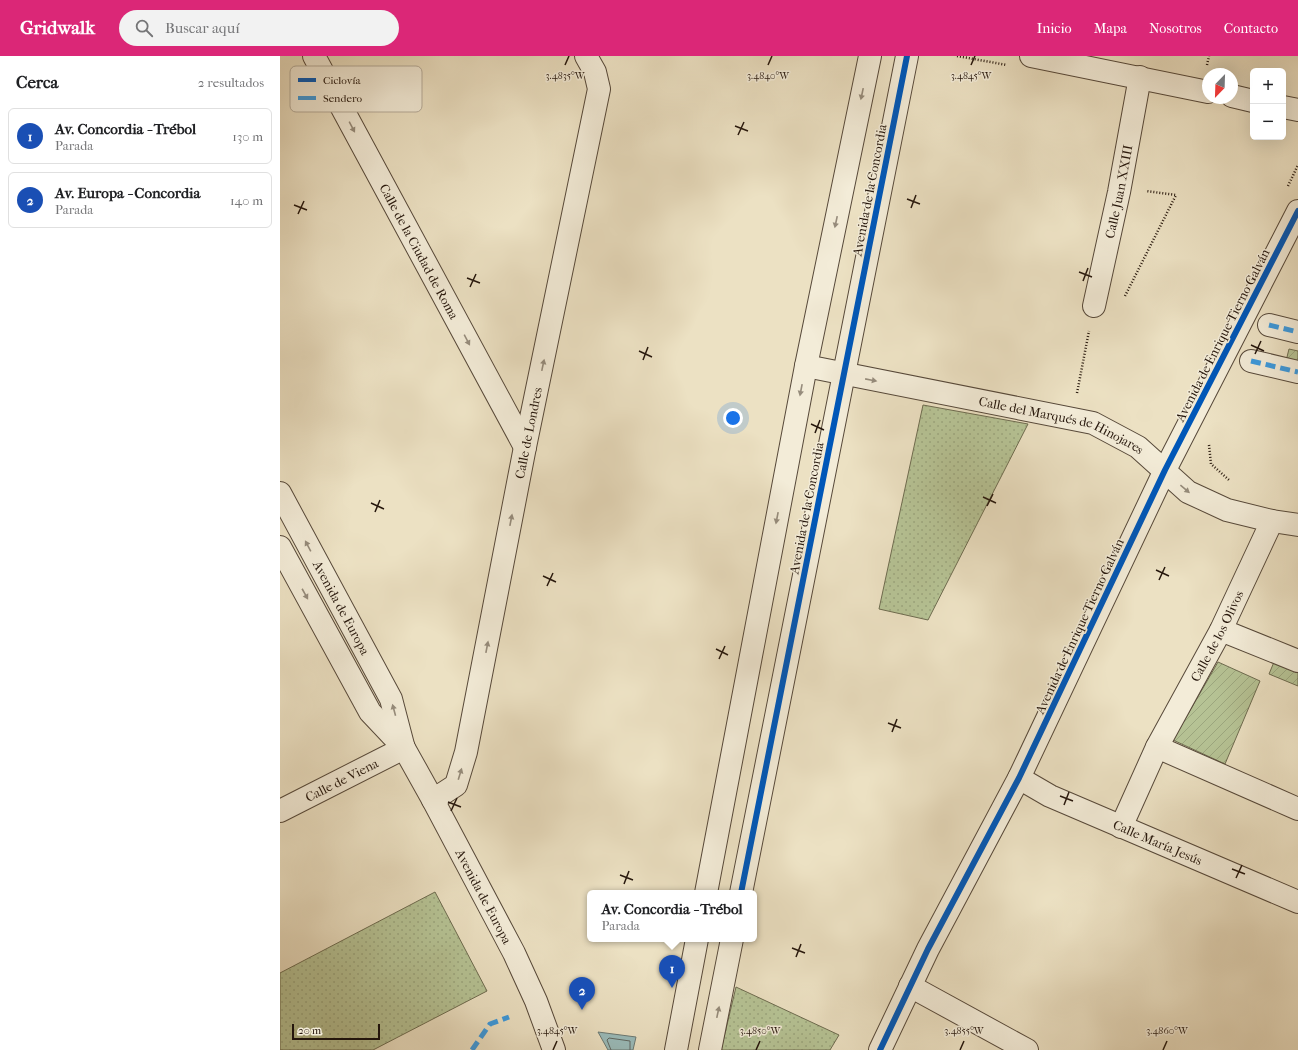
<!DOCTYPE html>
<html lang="es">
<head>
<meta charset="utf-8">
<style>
	body { margin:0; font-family:"IM FELL French Canon",serif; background:#f2f2f2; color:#202124 }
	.controls { position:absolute; right:12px; top:12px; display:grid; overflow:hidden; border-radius:6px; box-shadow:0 4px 16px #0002 }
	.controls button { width:36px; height:36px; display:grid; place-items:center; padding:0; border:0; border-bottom:1px solid #e0e0e0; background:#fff; color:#202124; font:20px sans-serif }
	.compass { position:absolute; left:922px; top:12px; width:36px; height:36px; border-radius:50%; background:#fff; box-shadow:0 4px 16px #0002; rotate:203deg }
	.scale { position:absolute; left:12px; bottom:10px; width:88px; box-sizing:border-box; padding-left:4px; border:2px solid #25160c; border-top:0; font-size:11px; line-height:14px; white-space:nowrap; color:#25160c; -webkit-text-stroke:3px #f3ecd8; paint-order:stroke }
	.you { position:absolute; left:453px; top:362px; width:14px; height:14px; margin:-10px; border:3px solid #fff; border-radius:50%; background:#1a73e8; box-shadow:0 0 0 6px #1a73e833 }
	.badge { display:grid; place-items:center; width:26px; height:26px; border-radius:50%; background:#db2777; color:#fff; font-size:13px; font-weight:700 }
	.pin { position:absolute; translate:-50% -33px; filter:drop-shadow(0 1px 2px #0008) }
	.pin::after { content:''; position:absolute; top:21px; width:14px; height:12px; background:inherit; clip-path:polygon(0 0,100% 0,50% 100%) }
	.popup { position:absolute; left:307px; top:834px; width:170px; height:52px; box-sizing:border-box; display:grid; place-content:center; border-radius:6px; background:#fff; filter:drop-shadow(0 1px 3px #0005); font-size:13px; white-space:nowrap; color:#757577 }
	.popup b { font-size:15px; color:#202124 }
	.popup::after { content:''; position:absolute; left:50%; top:100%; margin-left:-8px; border:8px solid transparent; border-top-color:#fff }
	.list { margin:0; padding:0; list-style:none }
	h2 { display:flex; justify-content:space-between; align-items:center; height:52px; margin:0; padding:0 16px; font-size:17px }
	h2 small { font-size:13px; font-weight:400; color:#757577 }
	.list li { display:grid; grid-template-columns:26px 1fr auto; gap:12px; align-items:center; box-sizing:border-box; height:56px; margin:0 8px 8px; padding:0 8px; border:1px solid #e0e0e0; border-radius:6px }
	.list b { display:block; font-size:15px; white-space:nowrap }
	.list p { margin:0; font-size:13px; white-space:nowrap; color:#757577 }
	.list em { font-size:13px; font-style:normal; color:#757577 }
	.icon { flex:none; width:22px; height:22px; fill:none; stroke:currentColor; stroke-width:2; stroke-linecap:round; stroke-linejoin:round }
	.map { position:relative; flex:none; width:1018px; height:994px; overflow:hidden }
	header { display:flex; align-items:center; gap:24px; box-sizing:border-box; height:56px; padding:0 20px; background:#db2777; color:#fff }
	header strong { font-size:19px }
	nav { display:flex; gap:22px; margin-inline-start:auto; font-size:14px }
	.search { width:280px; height:36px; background:#f2f2f2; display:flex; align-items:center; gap:10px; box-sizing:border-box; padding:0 14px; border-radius:22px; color:#757577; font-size:15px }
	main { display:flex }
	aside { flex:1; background:#fff }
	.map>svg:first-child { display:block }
</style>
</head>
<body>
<header>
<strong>Gridwalk</strong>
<div class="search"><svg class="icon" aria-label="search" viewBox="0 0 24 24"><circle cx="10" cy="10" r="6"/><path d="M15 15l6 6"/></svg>Buscar aquí</div>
<nav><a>Inicio</a><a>Mapa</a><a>Nosotros</a><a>Contacto</a></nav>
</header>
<main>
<aside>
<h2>Cerca<small>2 resultados</small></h2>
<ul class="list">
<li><span class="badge" style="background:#1a4fb4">1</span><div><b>Av. Concordia - Trébol</b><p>Parada</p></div><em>130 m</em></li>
<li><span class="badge" style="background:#1a4fb4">2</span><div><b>Av. Europa - Concordia</b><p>Parada</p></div><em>140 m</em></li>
</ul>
</aside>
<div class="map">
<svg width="1018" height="994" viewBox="0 0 1018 994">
	<defs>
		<pattern id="grass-dots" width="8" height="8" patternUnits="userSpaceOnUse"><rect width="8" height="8" fill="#b6c395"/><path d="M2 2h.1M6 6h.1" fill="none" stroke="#9ca77f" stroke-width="1.8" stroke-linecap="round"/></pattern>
		<pattern id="garden-furrows" width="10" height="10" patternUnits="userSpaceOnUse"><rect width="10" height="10" fill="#b6c395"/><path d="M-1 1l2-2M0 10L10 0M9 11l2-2" fill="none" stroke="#9ca77f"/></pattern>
	</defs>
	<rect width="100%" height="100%" fill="#ece1c3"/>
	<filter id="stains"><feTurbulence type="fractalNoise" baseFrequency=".005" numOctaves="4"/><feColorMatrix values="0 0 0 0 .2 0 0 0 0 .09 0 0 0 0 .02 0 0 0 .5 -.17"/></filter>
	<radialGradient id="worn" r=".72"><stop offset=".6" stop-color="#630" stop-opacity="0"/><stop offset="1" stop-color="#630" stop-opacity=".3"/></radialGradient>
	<g fill="url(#grass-dots)" stroke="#6e6c50">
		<polygon points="643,349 748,368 648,564 599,553"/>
		<polygon points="155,836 207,935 93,994 0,994 0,917"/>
		<polygon points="456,931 559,979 550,994 441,994"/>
	</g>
	<g fill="url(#garden-furrows)" stroke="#6e6c50">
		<polygon points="1009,293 1018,295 1018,308 1006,305"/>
		<polygon points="938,606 980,625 945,708 893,684"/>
		<polygon points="994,606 1018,616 1018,630 989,618"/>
	</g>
	<polygon fill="#9abcbb" stroke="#6b7a75" points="318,976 356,981 353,994 328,994"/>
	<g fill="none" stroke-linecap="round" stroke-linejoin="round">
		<polyline stroke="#606964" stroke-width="1" points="331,994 327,984 329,982 350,985 350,994"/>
		<defs>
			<g id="pedestrian">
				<polyline points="989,269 1018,276"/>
				<polyline points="971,305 1018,316"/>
			</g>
			<g id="minor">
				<path id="s1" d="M34 0 245 391"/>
				<polyline points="751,0 928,36"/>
				<polyline points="952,40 973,45"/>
				<polyline points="1003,51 1018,54"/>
				<path id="s2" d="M814 250 839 136 860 21"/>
				<path id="s3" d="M526 310 813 367 858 391 908 436 947 454 992 465 1018 469"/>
				<path id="s4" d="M0 437 111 643 123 689"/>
				<path id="s5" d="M0 491 90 656 124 692 153 744 234 897 256 945 274 994"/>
				<polyline points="941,574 1018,605"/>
				<polyline points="877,691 1018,753"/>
				<path id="s6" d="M739 722 770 740 1018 846"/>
				<path id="s7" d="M153 744 176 729 186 696 245 391 319 33 315 16 306 0"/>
				<path id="s8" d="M0 755 124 692"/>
				<path id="s9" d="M841 771 877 691 941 574 992 465"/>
				<polyline points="630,930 747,994"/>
				<polyline points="600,994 648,893 739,722 885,414 1018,155"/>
			</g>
			<g id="tertiary">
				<polyline points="426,837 526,310 590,0"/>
				<polyline points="461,837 627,0"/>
				<polyline points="396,994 417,883"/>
				<polyline points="430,994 452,883"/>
			</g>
		</defs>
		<use href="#pedestrian" stroke="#57493a" stroke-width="24"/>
		<use href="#minor" stroke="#57493a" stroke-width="24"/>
		<use href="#tertiary" stroke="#57493a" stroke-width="24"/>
		<g stroke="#25160c" stroke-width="2.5" stroke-dasharray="1 2" stroke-linecap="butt">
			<polyline points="677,0 727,9"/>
			<polyline points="927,9 929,0"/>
			<polyline points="1008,130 1018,109"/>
			<polyline points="845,240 896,139 866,135"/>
			<polyline points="797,337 809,275"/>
			<polyline points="929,389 931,408 949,424"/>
		</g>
		<use href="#pedestrian" stroke="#f3ecd8" stroke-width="22"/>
		<use href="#minor" stroke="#f3ecd8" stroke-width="22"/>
		<use href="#tertiary" stroke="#f3ecd8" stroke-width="22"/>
		<g stroke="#3c9ade" stroke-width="5" stroke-dasharray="10 5" stroke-linecap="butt">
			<polyline points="989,269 1018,276"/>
			<polyline points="971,305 1018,316"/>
			<polyline points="192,994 210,968 229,961"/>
		</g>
		<defs>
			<g id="cycleway">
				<polyline points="461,837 627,0"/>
				<polyline points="600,994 648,893 739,722 885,414 1018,155"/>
			</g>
		</defs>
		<use href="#cycleway" stroke="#f3ecd8" stroke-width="8"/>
		<use href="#cycleway" stroke="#0057b8" stroke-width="6"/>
	</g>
	<defs><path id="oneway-solid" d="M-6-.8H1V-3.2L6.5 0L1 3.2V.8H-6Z"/></defs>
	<g fill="#968c7c">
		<use href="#oneway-solid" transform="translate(582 38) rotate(102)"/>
		<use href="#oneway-solid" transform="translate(72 71) rotate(62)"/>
		<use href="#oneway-solid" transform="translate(556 166) rotate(102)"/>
		<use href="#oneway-solid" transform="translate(187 284) rotate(62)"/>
		<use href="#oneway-solid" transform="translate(263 309) rotate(-78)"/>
		<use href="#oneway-solid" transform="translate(591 324) rotate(11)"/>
		<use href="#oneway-solid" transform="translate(521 334) rotate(101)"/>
		<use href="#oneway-solid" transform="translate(905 433) rotate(40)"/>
		<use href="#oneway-solid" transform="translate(497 462) rotate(101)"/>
		<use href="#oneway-solid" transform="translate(231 464) rotate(-79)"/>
		<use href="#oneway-solid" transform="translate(28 490) rotate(-118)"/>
		<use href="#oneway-solid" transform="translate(25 538) rotate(61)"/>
		<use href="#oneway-solid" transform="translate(207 591) rotate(-79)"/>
		<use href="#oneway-solid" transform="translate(114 654) rotate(-105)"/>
		<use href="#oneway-solid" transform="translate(180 718) rotate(-73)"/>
		<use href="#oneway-solid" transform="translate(438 956) rotate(-78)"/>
	</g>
	<path fill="none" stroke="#25160c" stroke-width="1.5" d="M285 9 289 0M488 9 492 0M691 9 695 0M455 70 468 75M458 79 464 66M627 143 640 148M14 149 27 154M631 152 636 139M18 158 24 145M799 216 812 221M187 222 200 227M803 225 808 212M190 231 196 218M971 289 984 295M359 295 372 301M975 298 981 285M363 304 368 291M531 368 544 374M535 377 540 364M703 441 716 447M91 447 104 453M707 450 713 438M95 456 100 444M876 514 889 520M263 520 276 526M879 524 885 511M267 530 273 517M436 593 448 599M439 603 445 590M608 667 621 672M612 676 617 663M780 740 793 745M168 746 181 751M784 749 789 736M171 755 177 742M952 813 965 818M340 819 353 824M956 822 962 809M344 828 349 815M512 892 525 897M516 901 521 888M273 994 277 985M476 994 480 985M680 994 684 985M883 994 887 985"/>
	<g text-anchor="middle" stroke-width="3" stroke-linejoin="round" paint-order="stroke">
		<g font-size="13" fill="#25160c" stroke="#f3ecd8">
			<text transform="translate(589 134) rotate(-79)" y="5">Avenida de la Concordia</text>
			<text dy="5" stroke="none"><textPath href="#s2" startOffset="117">Calle Juan XXIII</textPath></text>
			<text dy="5" stroke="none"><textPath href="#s1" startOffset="222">Calle de la Ciudad de Roma</textPath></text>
			<text transform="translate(942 279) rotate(-63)" y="5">Avenida de Enrique Tierno Galván</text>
			<text dy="5" stroke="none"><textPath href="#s3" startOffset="263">Calle del Marqués de Hinojares</textPath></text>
			<text dy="5" stroke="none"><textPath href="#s7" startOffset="387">Calle de Londres</textPath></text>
			<text transform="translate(526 452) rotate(-79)" y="5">Avenida de la Concordia</text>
			<text dy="5" stroke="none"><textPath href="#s4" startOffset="130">Avenida de Europa</textPath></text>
			<text transform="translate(799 570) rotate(-65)" y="5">Avenida de Enrique Tierno Galván</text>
			<text dy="5" stroke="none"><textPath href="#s9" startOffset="214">Calle de los Olivos</textPath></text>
			<text dy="5" stroke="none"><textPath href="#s8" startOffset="69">Calle de Viena</textPath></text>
			<text dy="5" stroke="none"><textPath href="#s6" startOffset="153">Calle María Jesús</textPath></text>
			<text dy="5" stroke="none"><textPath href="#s5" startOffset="406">Avenida de Europa</textPath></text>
		</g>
	</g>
	<rect x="10" y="10" width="132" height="46" rx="6" fill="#f3ecd8" stroke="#b5ac9b" stroke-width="1"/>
	<rect x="18" y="22" width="18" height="4" fill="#0057b8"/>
	<rect x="18" y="40" width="18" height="4" fill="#3c9ade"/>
	<g font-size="11" fill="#25160c">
		<text x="43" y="28">Ciclovía</text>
		<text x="43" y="46">Sendero</text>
	</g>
	<g font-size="10" text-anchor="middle" fill="#25160c" stroke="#f3ecd8" stroke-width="3" stroke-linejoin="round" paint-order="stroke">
		<text x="285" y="23">3.4835°W</text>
		<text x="488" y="23">3.4840°W</text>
		<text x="691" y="23">3.4845°W</text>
		<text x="277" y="978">3.4845°W</text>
		<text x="480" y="978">3.4850°W</text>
		<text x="684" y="978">3.4855°W</text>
		<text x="887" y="978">3.4860°W</text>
	</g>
	<rect width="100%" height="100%" filter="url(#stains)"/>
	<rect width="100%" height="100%" fill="url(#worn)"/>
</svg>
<div class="controls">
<button>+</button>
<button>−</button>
</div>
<svg class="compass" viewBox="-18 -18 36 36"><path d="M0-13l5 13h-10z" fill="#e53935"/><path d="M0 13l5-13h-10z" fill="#757577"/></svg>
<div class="scale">20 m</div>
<div class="you"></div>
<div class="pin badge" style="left:392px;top:932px;background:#1a4fb4">1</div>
<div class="popup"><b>Av. Concordia - Trébol</b>Parada</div>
<div class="pin badge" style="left:302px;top:954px;background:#1a4fb4">2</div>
</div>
</main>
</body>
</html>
